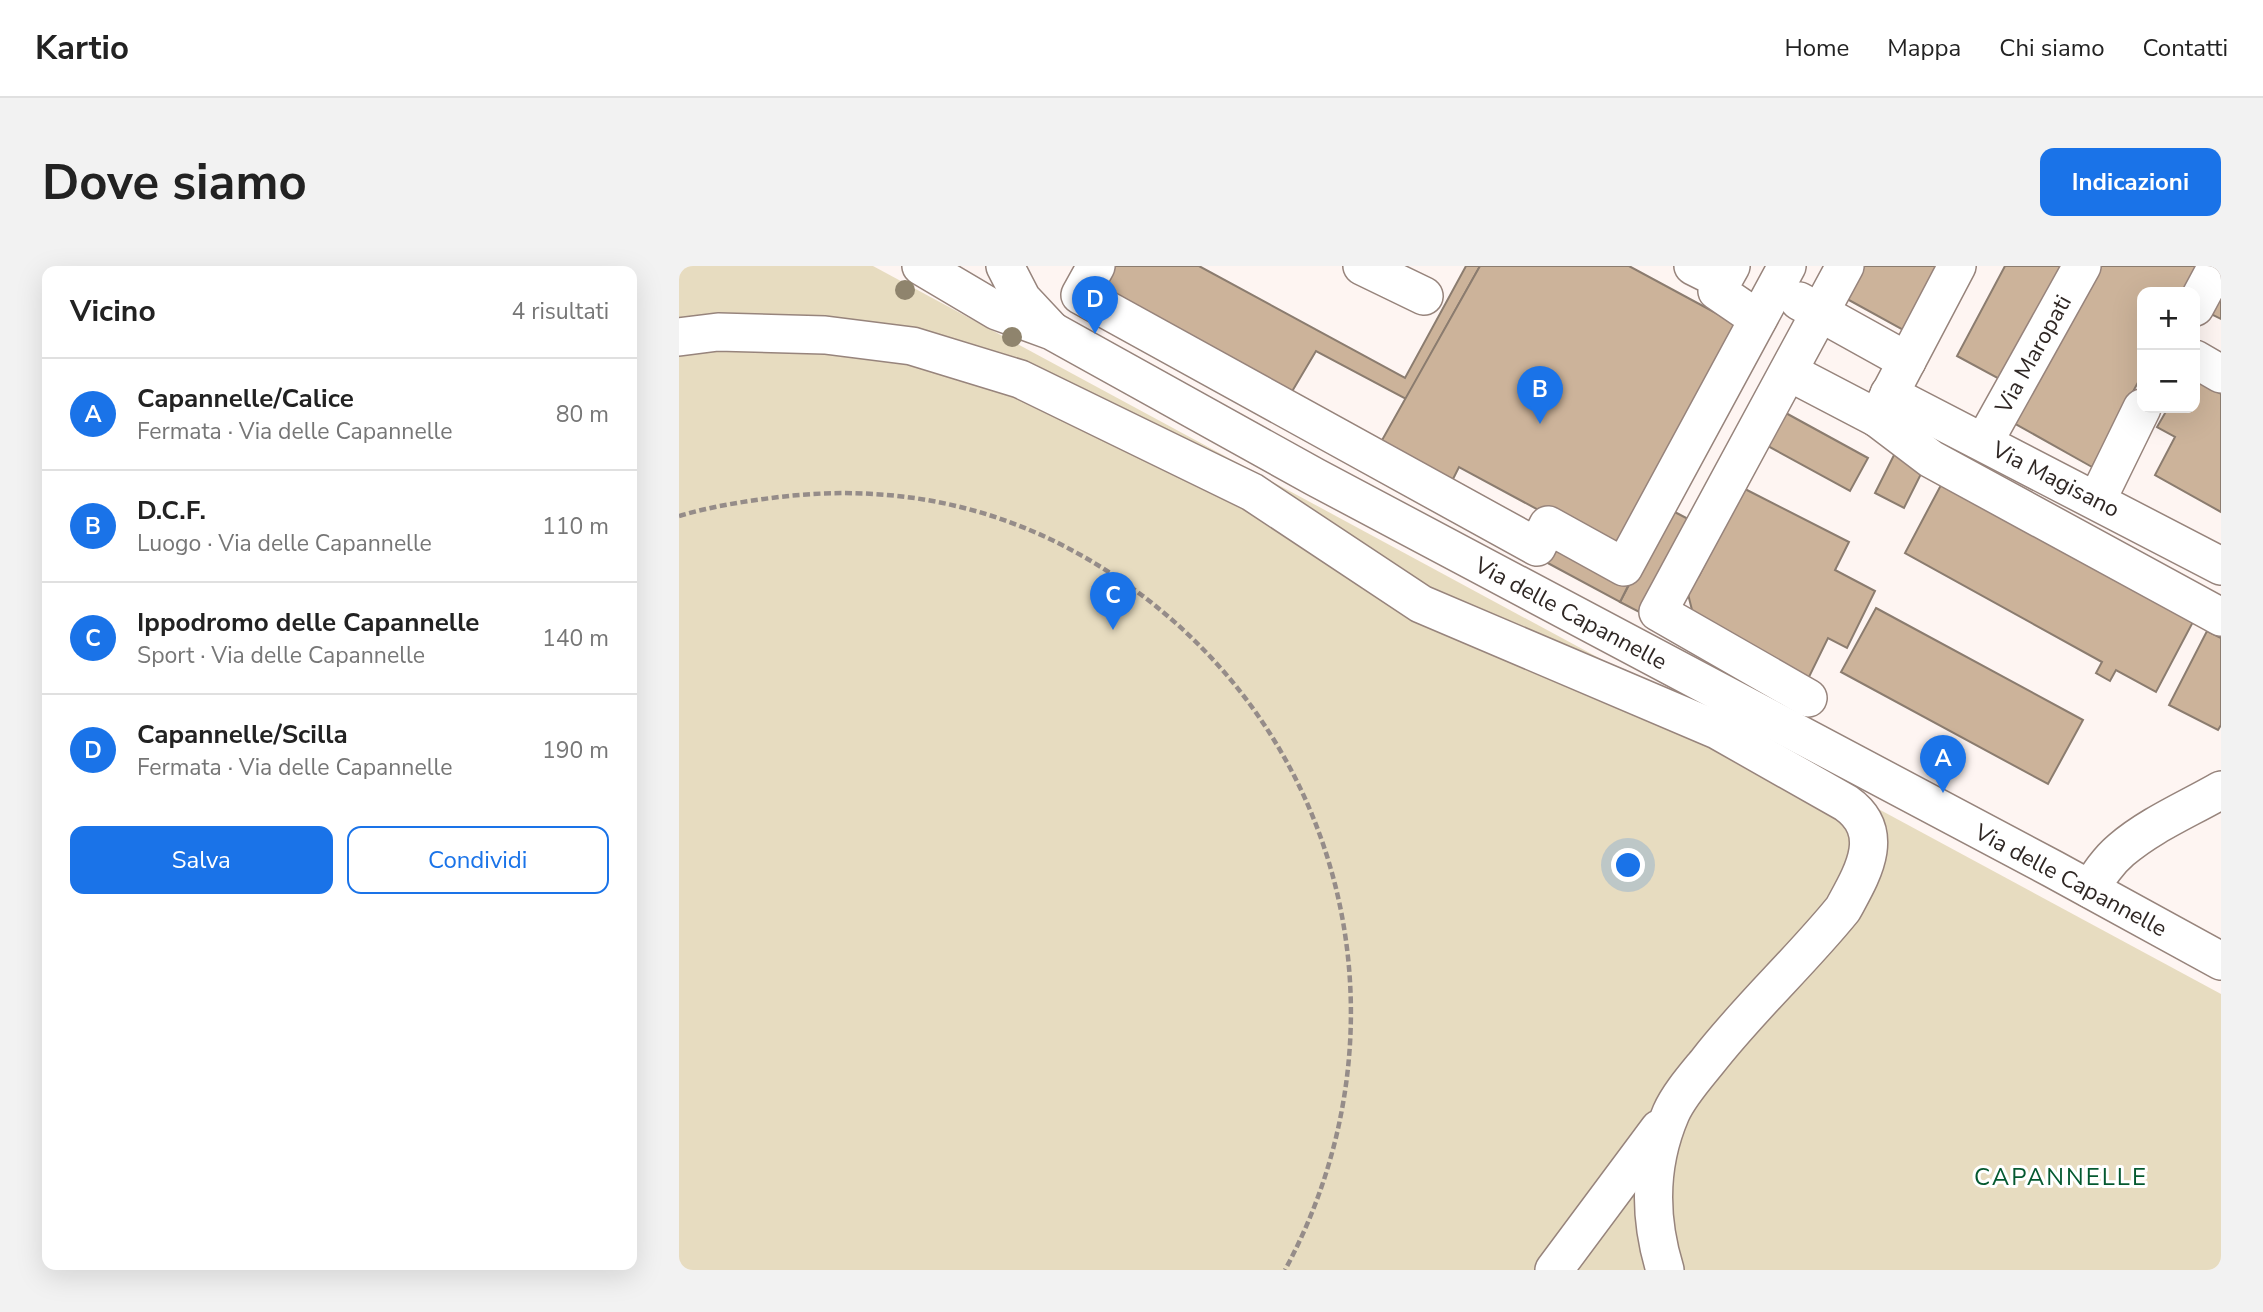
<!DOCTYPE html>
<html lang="it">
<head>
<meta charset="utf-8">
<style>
	body { margin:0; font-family:"Nunito Sans",sans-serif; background:#f2f2f2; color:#222 }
	.controls { position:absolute; right:21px; top:21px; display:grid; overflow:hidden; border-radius:14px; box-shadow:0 7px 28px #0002 }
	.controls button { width:63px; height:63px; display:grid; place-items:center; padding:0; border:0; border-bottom:2px solid #e0e0e0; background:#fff; color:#222; font:35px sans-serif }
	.you { position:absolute; left:950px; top:600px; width:24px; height:24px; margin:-18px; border:5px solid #fff; border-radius:50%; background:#1a73e8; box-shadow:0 0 0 10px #1a73e833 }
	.badge { display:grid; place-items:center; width:46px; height:46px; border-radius:50%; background:#1a73e8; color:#fff; font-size:23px; font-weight:700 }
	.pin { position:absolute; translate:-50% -58px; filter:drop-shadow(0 2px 4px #0008) }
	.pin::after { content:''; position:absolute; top:37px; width:24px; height:21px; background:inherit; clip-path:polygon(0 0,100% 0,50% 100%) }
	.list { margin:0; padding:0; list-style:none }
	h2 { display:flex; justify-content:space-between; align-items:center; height:91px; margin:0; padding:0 28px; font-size:30px }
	h2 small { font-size:23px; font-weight:400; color:#767676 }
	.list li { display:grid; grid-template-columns:46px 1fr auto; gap:21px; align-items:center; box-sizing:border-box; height:112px; padding:0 28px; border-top:2px solid #e0e0e0 }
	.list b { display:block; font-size:26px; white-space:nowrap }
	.list p { margin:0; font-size:23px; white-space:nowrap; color:#767676 }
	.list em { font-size:23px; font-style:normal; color:#767676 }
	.actions { display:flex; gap:14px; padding:21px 28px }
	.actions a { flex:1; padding:16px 0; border:2px solid #1a73e8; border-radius:14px; text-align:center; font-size:24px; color:#1a73e8 }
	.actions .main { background:#1a73e8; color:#fff }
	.map { position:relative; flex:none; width:1542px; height:1004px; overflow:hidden; border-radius:14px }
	header { display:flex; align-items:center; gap:42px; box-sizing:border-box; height:98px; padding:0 35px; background:#fff; border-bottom:2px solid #e0e0e0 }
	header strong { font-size:33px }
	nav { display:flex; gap:38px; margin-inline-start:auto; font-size:24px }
	.intro { display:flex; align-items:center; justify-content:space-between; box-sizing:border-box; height:168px; padding:0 42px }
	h1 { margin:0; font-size:49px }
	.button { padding:18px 32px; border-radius:14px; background:#1a73e8; color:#fff; font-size:24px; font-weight:700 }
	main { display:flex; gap:42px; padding:0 42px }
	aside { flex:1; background:#fff; border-radius:14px; box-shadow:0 7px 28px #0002 }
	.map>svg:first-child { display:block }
</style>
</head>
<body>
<header>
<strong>Kartio</strong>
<nav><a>Home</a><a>Mappa</a><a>Chi siamo</a><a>Contatti</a></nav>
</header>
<div class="intro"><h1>Dove siamo</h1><a class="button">Indicazioni</a></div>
<main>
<aside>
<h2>Vicino<small>4 risultati</small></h2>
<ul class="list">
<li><span class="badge">A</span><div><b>Capannelle/Calice</b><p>Fermata · Via delle Capannelle</p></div><em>80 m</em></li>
<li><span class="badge">B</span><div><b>D.C.F.</b><p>Luogo · Via delle Capannelle</p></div><em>110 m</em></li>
<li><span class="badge">C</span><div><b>Ippodromo delle Capannelle</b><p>Sport · Via delle Capannelle</p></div><em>140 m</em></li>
<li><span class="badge">D</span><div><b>Capannelle/Scilla</b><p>Fermata · Via delle Capannelle</p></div><em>190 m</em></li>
</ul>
<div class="actions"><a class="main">Salva</a><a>Condividi</a></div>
</aside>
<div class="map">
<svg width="1542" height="1004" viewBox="0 0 1542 1004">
	<rect width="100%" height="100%" fill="#fef5f2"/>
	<polygon fill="#e7dcc0" points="0,0 194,0 1542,728 1542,1004 0,1004"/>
	<g fill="#ccb39a" stroke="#8b7c6f" stroke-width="2">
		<polygon points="432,0 520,0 726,112 787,0 801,0 727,133 637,85 608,134 415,30"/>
		<polygon points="801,0 950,0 1061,60 939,287 780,201 769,223 698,183"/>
		<polygon points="1174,0 1261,0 1226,65 1159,28"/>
		<polygon points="1326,0 1386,0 1324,115 1278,90"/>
		<polygon points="1418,0 1523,0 1508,26 1463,26 1463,109 1413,201 1333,156"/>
		<polygon points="1542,20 1542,53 1528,46"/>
		<polygon points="1516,113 1542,128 1542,246 1476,209 1496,171 1478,161 1489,142 1516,142"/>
		<polygon points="1105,146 1189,192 1171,225 1087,179"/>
		<polygon points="1216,187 1245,202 1225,242 1196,227"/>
		<polygon points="1262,219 1515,354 1477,426 1437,404 1431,415 1417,407 1423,396 1226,287"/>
		<polygon points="1064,222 1170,276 1156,304 1196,325 1168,382 1149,372 1129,413 1015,352 1007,320 1013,305 1020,310"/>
		<polygon points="990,243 1013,255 964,348 941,336"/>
		<polygon points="874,279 949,320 941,336 865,295"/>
		<polygon points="1197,342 1404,454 1369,518 1162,406"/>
		<polygon points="1528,365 1542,372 1542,459 1539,464 1490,439"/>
	</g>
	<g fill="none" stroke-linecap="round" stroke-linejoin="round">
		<defs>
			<g id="minor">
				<polyline points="242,0 318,45 373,65 636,211 1374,603 1542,695"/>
				<polyline points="326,0 343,33 372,64"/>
				<polyline points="417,0 401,29 858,281 869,259 945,301 1108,0"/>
				<polyline points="683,0 745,30"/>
				<polyline points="1014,0 1044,15"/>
				<polyline points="1052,0 1038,25 1079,53"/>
				<polyline points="1120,35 1228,95"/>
				<polyline points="1516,41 1538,0"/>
				<path d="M0 71 39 66 146 69 233 80 341 113 573 226 742 338 1038 464 1167 537C1209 567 1183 608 1164 643 1121 696 1071 741 1029 795 1016 811 1000 829 992 847 970 898 970 952 986 1004"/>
				<polyline points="1516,93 1542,108"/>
				<polyline points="1110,106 1198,152 1278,0"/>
				<polyline points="1210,128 1542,300"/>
				<polyline points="1198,152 1252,193 1542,351"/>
				<polyline points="1305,176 1403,0"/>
				<polyline points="1418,234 1463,142"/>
				<polyline points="1129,432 979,346 1166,0"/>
				<path d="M1411 623C1420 609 1429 595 1442 584 1471 559 1509 543 1542 524"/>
				<polyline points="875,1004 980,863"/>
			</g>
		</defs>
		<use href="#minor" stroke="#97847c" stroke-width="40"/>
		<path stroke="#958c89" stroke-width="4.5" stroke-dasharray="7 3.5" stroke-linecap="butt" d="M0 250C30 241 61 236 92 232 221 215 339 242 446 317 671 474 735 765 606 1004"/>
		<use href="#minor" stroke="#fff" stroke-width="37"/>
	</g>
	<g fill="#8f846d">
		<circle cx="226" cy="24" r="10"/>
		<circle cx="333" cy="71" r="10"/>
	</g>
	<g text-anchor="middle" stroke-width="6" stroke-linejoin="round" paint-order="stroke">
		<g font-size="23" fill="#2f2724" stroke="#fff">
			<text transform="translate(1354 88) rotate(-61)" y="8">Via Maropati</text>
			<text transform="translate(1377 213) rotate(27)" y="8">Via Magisano</text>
			<text transform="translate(892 347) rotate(28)" y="8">Via delle Capannelle</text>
			<text transform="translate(1392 614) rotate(28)" y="8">Via delle Capannelle</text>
		</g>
		<g font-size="24" letter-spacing="2" fill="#045930" stroke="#fff">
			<text x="1382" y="919">CAPANNELLE</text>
		</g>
	</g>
</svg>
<div class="controls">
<button>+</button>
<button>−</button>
</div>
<div class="you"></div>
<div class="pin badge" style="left:1264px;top:527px">A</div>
<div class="pin badge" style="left:861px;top:158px">B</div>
<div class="pin badge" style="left:434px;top:364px">C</div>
<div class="pin badge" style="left:416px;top:68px">D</div>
</div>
</main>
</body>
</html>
